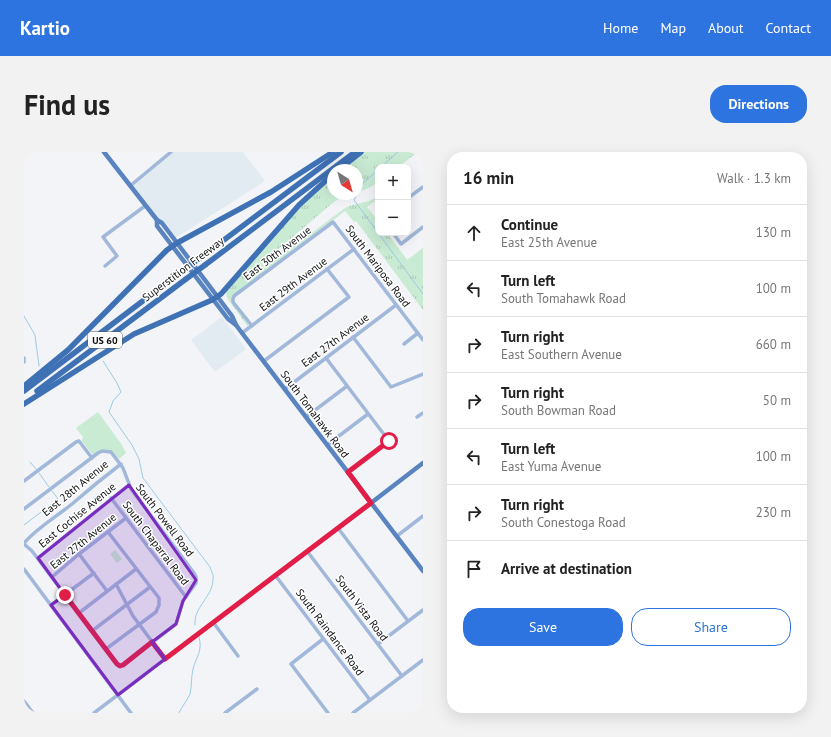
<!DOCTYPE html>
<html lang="en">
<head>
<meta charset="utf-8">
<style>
	body { margin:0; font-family:"PT Sans",sans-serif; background:#f2f2f2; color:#222 }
	.controls { position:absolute; right:12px; top:12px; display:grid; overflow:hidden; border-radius:8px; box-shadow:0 4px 16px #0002 }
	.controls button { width:36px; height:36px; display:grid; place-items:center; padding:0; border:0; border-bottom:1px solid #e0e0e0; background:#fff; color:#222; font:20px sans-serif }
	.compass { position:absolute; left:303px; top:12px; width:36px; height:36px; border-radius:50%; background:#fff; box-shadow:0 4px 16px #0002; rotate:143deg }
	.stop { position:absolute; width:12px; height:12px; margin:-9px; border:3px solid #e11d48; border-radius:50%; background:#fff }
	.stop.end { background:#e11d48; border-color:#fff; box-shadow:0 1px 4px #0008 }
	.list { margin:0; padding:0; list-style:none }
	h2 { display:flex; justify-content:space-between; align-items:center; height:52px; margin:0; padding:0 16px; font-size:17px }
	h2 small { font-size:13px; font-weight:400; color:#767676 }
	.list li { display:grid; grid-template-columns:26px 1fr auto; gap:12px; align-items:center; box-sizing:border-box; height:56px; padding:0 16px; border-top:1px solid #e0e0e0 }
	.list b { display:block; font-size:15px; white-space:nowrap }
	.list p { margin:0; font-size:13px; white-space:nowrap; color:#767676 }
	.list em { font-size:13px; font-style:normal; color:#767676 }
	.actions { display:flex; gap:8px; padding:12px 16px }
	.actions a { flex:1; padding:9px 0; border:1px solid #2e74e0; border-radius:16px; text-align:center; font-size:14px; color:#2e74e0 }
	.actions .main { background:#2e74e0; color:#fff }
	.icon { flex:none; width:22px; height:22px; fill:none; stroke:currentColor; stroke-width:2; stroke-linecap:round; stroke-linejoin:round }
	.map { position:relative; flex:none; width:399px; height:561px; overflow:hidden; border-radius:16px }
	header { display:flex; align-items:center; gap:24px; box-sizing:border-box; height:56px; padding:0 20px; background:#2e74e0; color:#fff }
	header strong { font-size:19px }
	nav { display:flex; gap:22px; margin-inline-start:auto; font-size:14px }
	.intro { display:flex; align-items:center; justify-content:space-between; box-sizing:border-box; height:96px; padding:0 24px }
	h1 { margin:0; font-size:28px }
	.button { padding:10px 18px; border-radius:16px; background:#2e74e0; color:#fff; font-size:14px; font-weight:700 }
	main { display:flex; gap:24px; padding:0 24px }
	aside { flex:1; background:#fff; border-radius:16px; box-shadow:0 4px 16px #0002 }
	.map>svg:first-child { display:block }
</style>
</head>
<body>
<header>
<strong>Kartio</strong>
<nav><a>Home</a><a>Map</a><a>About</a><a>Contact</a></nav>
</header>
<div class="intro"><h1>Find us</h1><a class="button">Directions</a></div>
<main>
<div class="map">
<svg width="399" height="561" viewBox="0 0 399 561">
	<defs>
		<pattern id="grass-tufts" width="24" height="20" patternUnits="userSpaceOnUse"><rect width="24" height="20" fill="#c9ebd4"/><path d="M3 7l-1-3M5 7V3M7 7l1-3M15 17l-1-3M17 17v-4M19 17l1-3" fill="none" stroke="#abc8b5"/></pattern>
	</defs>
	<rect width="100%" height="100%" fill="#f2f4f7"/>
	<g fill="#e2eaf2">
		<polygon points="147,0 219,0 241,29 150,87 106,34"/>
		<polygon points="198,165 222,197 191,220 167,188"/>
	</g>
	<g fill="url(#grass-tufts)">
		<polygon points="340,0 394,0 374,15 354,15 354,30 345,36 333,40 333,18 317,18"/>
		<path d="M309 24V42H325L314 47 305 54 245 105 239 112V113L243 114 321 56C332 50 344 52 354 44V47L343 55 354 69V81H363L399 129V158L332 69 330 70 321 59 208 145V150L224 172V175L203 146 202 140 269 62Z"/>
	</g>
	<g fill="#c9ebd4">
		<polygon points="399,96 399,129 383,108"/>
		<polygon points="74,260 98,293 102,301 95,307 86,299 69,303 58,289 59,285 52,276"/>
		<polygon points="91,398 98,407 93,411 86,402"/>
	</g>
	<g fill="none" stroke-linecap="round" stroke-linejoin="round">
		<g stroke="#9ccae4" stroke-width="1">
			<polyline points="357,15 374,0"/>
			<polyline points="354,18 340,30 330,48 399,142"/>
			<polyline points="0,164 11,183 15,214"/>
			<path d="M79 209 93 231 97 240 89 249 85 260 108 293 115 307 119 326 186 415C187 419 190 423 189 427 189 445 169 455 171 473"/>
			<polyline points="6,310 12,317"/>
			<polyline points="15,321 25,335"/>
			<polyline points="0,373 34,347 28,339"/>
			<path d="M155 561C158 554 163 549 166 542 168 534 167 525 169 517 172 505 179 499 175 485"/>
		</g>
		<g stroke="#a1b8da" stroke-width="3.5">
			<polyline points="106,34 147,0"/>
			<polyline points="384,46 399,35"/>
			<polyline points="369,81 377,92 399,75"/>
			<polyline points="81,114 93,104 79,85 121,54"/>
			<polyline points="228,174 209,150 209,147 210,144 309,70 399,188"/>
			<polyline points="218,181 330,97"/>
			<polyline points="329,185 367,235 399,222"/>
			<polyline points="380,192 394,181"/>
			<polyline points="0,206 0,210"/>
			<polyline points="302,206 365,289 323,320"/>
			<polyline points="240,209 325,145 303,117"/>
			<polyline points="261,237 372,153"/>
			<polyline points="282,265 323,234"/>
			<polyline points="393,265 399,261"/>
			<polyline points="303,293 344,262"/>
			<polyline points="0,329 52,290 55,289 68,306"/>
			<polyline points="87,346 162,445"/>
			<polyline points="0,357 74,301 78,299 87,300 99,316 107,337 170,421 172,425 172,431 159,449 152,472 99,513 96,514 93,512 8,399 0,392"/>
			<polyline points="314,376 384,469"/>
			<polyline points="373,384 399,364"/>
			<path d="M0 391C14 375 32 365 48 352 64 338 80 325 97 312"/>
			<polyline points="283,399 378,524"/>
			<polyline points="55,402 83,439"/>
			<polyline points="14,406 105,333"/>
			<polyline points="0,417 107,561"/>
			<polyline points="251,423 346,548"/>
			<polyline points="28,425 55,402 102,366"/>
			<polyline points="92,432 109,464 141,507"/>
			<polyline points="27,453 70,421"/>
			<polyline points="55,461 112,417"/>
			<polyline points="189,470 214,504"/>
			<polyline points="68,479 126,435"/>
			<polyline points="299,487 267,512 304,561"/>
			<polyline points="354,492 399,458"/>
			<polyline points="82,497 132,460 135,453 135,446 84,380"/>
			<polyline points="0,549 9,561"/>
			<polyline points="70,561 347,351"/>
			<polyline points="201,561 233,537"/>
			<polyline points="329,561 399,508"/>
		</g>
		<g stroke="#5a84c0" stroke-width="4.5">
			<polyline points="80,0 133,68 138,71 208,164 212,173"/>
			<polyline points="133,68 133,74 204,167 212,173 218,181 399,419"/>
			<polyline points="347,351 399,311"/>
		</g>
		<g stroke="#3f71b5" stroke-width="5.5">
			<polyline points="314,18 337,0"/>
			<polyline points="176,106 317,0"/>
			<polyline points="181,113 331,0"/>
			<polyline points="0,234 44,198 143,98 153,91 247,40 309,0"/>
			<polyline points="0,239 157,120"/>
			<polyline points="13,239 162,127"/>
			<polyline points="0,252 110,182 188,148 197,142 275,53 309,22"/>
		</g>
		<g stroke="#3f71b5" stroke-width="5.5">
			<polyline points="157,120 176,106"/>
			<polyline points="162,127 181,113"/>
		</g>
	</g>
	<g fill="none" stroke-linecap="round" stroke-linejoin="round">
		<polyline stroke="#e11d48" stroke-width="5" points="41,443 93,512 96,514 99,513 128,490 141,507 347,351 324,320 365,289"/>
	</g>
	<path fill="#7b2cbf" fill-opacity="0.2" stroke="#7b2cbf" stroke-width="3" stroke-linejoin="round" d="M105 333 172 428 159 449 152 472 128 490 141 507 94 543 27 453 41 443 14 406Z"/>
	<g text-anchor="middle" stroke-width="3" stroke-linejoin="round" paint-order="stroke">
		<rect fill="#fff" stroke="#555656" stroke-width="1" x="64" y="180" width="34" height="16" rx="3"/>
		<g font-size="10" font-weight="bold" fill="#0c0d0e">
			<text x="81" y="192">US 60</text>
		</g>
		<g font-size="11" fill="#0c0d0e" stroke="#fff">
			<text transform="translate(253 101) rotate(-37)" y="4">East 30th Avenue</text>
			<text transform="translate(354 114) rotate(53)" y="4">South Mariposa Road</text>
			<text transform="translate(159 117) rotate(-37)" y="4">Superstition Freeway</text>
			<text transform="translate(269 132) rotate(-37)" y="4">East 29th Avenue</text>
			<text transform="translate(311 188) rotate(-37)" y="4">East 27th Avenue</text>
			<text transform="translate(291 262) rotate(53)" y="4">South Tomahawk Road</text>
			<text transform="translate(51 336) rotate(-39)" y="4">East 28th Avenue</text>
			<text transform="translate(53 363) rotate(-39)" y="4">East Cochise Avenue</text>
			<text transform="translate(141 368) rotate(53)" y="4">South Powell Road</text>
			<text transform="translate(59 389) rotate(-39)" y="4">East 27th Avenue</text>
			<text transform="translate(132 391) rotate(53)" y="4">South Chaparral Road</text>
			<text transform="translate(338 456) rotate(53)" y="4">South Vista Road</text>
			<text transform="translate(306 480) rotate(53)" y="4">South Raindance Road</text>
		</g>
	</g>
</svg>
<div class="controls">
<button>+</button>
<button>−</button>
</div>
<svg class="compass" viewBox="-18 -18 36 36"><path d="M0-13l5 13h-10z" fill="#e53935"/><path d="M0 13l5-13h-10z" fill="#767676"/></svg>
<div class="stop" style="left:365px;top:289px"></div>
<div class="stop end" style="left:41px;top:443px"></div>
</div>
<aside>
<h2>16 min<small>Walk · 1.3 km</small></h2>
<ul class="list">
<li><svg class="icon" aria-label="ahead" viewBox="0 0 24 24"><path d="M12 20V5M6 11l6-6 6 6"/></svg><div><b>Continue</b><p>East 25th Avenue</p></div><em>130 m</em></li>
<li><svg class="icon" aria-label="left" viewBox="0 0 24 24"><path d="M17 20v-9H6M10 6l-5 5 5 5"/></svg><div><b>Turn left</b><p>South Tomahawk Road</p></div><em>100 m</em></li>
<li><svg class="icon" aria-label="right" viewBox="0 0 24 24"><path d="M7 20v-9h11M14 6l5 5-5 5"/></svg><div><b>Turn right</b><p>East Southern Avenue</p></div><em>660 m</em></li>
<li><svg class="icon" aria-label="right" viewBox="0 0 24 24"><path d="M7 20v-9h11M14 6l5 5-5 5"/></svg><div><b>Turn right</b><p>South Bowman Road</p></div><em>50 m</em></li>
<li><svg class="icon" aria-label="left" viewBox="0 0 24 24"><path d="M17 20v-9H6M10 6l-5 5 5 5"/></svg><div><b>Turn left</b><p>East Yuma Avenue</p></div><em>100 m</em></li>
<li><svg class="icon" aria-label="right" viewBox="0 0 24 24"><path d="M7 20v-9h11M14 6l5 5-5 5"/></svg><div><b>Turn right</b><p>South Conestoga Road</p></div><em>230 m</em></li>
<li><svg class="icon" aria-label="arrive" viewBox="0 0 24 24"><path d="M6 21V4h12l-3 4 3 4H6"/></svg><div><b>Arrive at destination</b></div></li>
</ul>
<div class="actions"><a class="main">Save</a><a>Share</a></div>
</aside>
</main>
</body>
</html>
